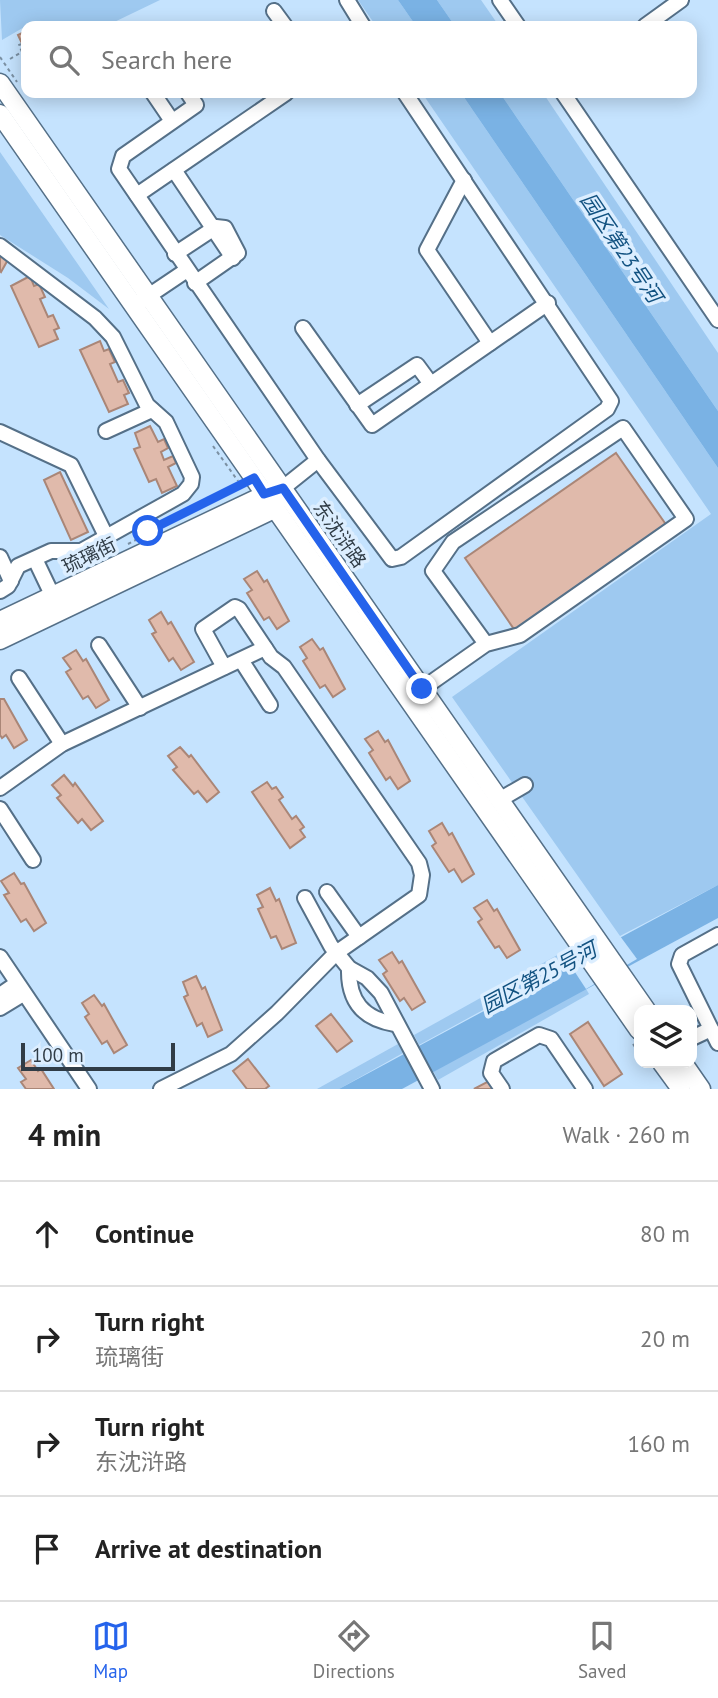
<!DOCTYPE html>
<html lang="en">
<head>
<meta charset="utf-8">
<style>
	body { margin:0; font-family:"PT Sans","Noto Sans SC",sans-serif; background:#f2f2f2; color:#222 }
	.controls { position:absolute; right:21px; bottom:21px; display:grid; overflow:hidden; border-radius:14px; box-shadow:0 4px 18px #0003 }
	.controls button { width:63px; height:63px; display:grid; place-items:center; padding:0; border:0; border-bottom:2px solid #e0e0e0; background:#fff; color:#222; font:35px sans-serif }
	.scale { position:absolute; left:21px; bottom:18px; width:154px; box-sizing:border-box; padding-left:7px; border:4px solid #303c46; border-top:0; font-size:19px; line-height:24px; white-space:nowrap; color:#303c46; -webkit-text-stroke:5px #dceeff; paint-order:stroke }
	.stop { position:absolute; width:21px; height:21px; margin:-16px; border:5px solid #2563eb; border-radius:50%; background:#fff }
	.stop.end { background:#2563eb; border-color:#fff; box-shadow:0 2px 7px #0008 }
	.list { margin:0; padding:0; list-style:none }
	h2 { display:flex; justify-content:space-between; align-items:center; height:91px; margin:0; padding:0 28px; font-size:30px }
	h2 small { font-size:23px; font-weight:400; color:#767676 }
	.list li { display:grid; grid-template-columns:46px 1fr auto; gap:21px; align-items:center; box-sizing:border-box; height:105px; padding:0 28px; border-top:2px solid #e0e0e0 }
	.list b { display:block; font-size:26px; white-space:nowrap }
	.list p { margin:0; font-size:23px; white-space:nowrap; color:#767676 }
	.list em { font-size:23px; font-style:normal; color:#767676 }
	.icon { flex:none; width:38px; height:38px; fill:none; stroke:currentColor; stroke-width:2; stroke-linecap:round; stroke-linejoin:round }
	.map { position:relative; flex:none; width:718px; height:1089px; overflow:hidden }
	.search { position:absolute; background:#fff; box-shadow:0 4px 18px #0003; left:21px; right:21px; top:21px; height:77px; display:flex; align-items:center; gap:18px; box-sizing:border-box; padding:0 24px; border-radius:14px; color:#767676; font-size:26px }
	.sheet { height:511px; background:#fff }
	nav { display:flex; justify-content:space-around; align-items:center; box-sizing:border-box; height:98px; border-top:2px solid #e0e0e0; background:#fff; font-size:19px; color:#767676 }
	nav a { display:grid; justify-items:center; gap:4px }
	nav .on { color:#2563eb }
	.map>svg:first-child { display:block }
</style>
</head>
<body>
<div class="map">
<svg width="718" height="1089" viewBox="0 0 718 1089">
	<rect width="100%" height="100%" fill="#c5e3fe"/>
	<g fill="#9ec9f0">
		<polygon points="0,0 160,0 106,26 26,26 2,40"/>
		<polygon points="358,0 398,0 416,26 376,26"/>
		<polygon points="437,0 481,0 499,26 455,26"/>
		<polygon points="422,93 461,93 718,468 718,885 620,936 452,697 711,514"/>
		<polygon points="500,93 543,93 718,353 718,411"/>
		<polygon points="0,152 109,309 68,278 0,235"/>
		<polygon points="561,953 569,963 419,1045 414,1035"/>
		<polygon points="585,987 589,994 438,1080 433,1071"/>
		<polygon points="398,1044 403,1053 339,1089 317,1089"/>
	</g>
	<g fill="#7ab2e4">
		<polygon points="398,0 437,0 455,26 416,26"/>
		<polygon points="461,93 500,93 718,411 718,468"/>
		<polygon points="718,885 718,918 402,1089 339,1089"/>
	</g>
	<polygon fill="#c5e3fe" points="620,936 637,959 586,989 569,963"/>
	<g fill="#e0baab" stroke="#aa8677" stroke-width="2">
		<polygon points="26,31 26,52 18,35"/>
		<polygon points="0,250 10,256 1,272 0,271"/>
		<polygon points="30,276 34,286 39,284 45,297 40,299 48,317 53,315 59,328 54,330 58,339 39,347 11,286"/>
		<polygon points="100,341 104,351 109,349 115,362 110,364 118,382 123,380 129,393 124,395 128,404 109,412 80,350"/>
		<polygon points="150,426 158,442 164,439 168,448 161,452 164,460 173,456 176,463 168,467 177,486 162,493 156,479 149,482 134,449 140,447 135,433"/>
		<polygon points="616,453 667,526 516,632 465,558"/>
		<polygon points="60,472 88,532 71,540 44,480"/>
		<polygon points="257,571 264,582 267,580 289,621 277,629 269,617 264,620 247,593 252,590 244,579"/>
		<polygon points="161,612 168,624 171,622 194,662 181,670 173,658 169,661 152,634 156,632 149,620"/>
		<polygon points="312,639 320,650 323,648 345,689 333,697 325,685 320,688 303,661 307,658 300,647"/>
		<polygon points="76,650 83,661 86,659 109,700 96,708 88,696 83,699 66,672 71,669 63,658"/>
		<polygon points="0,699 4,699 27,740 14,748 6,735 2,738 0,735"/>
		<polygon points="378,731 385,742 388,740 410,781 398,789 390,777 386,780 369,753 373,750 365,739"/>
		<polygon points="180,747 189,757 191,755 219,792 207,802 198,791 194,794 173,770 177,767 168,756"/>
		<polygon points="64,775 73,786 75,783 103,821 91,830 82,819 78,823 57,798 61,795 52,785"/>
		<polygon points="267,782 272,789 276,787 283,797 279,800 292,819 296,816 304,827 300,830 305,837 290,848 252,792"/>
		<polygon points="442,823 449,835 452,833 474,874 462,882 454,869 449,872 432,846 436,843 429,831"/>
		<polygon points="14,873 21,884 24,883 46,923 34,931 26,919 21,922 4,895 9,893 1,881"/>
		<polygon points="270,888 276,901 279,899 296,943 282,949 276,936 271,938 258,909 263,907 257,895"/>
		<polygon points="487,900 494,911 497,909 520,950 507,958 499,946 495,948 478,922 482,919 474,908"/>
		<polygon points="392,952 399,963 402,961 425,1002 412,1010 404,998 400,1001 383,974 387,971 379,960"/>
		<polygon points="196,976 202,989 205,987 222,1030 208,1037 202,1023 197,1026 184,997 188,995 183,982"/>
		<polygon points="94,995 102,1006 104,1004 127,1045 114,1053 107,1041 102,1044 85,1017 89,1014 82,1003"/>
		<polygon points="331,1014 352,1041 337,1052 316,1026"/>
		<polygon points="588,1022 622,1074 604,1086 570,1034"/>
		<polygon points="248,1059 269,1086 265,1089 247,1089 233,1071"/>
		<polygon points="31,1060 38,1071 41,1069 54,1089 26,1089 21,1082 26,1079 18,1068"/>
		<polygon points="489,1081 493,1089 474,1089"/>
	</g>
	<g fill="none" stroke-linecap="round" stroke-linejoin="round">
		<defs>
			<g id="minor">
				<polyline points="347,0 363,26"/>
				<polyline points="500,0 518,26"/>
				<polyline points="274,11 285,26"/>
				<polyline points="645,26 681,0"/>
				<polyline points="153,93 172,121"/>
				<polyline points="188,93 196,105 123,156 119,169 318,460 392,559 401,557 607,409 611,401 405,93"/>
				<polyline points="563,93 718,320"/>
				<polyline points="174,170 233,258"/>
				<polyline points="464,180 427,250 490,343"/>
				<polyline points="137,195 286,93"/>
				<polyline points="0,246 95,318 113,337 147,405 166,422 192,477 191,484 183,494 81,551 51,551 18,566 8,586 0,591"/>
				<polyline points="175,254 216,227 225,228 238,253 195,283"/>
				<polyline points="135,305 187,270"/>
				<polyline points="303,328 372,425 548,303"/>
				<polyline points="357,405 417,365 431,384"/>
				<polyline points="106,431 152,410"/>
				<polyline points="0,432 71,465 107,538"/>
				<polyline points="283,488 318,460"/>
				<polyline points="0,557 11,581"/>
				<polyline points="35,559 56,603"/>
				<polyline points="99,645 140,708"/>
				<polyline points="241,660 270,705"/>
				<polyline points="19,678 62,744"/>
				<polyline points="422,689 486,644 520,635 686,519 623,428 453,542 433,571 486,644"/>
				<polyline points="0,788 62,744 265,648"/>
				<polyline points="499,800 525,785"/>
				<polyline points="0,809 33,860"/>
				<polyline points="327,892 359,937"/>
				<polyline points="305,898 331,946 349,968 367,978 381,993 432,1089"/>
				<polyline points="718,935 682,955 679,964 718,1043"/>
				<polyline points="0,957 89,1089"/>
				<path d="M349 968C348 1001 363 1019 395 1024"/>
				<polyline points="0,995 16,984"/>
				<polyline points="0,1008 23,994"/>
				<polyline points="692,1038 711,1029"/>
				<polyline points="161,1089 231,1054 277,1013 336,953 419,895 422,875 419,863 284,667 271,657 239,609 235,607 203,629 224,667"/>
				<polyline points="502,1089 491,1073 494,1061 539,1035 551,1039 585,1089"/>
			</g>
			<g id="major">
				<polyline points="0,83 646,1010"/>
				<polyline points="0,114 639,1030"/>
				<polyline points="0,621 273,491"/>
				<polyline points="0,640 274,509 278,498"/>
				<polyline points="662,1063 681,1089"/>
				<polyline points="683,1063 701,1089"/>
			</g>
		</defs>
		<use href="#minor" stroke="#557088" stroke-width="18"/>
		<use href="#major" stroke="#557088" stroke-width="21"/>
		<g stroke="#7b90a3" stroke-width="2" stroke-dasharray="3.5 3.5" stroke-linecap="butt">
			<polyline points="0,57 17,82"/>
			<polyline points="10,59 22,52 19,45 22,44"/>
			<polyline points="213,446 238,481"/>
			<polyline points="128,544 241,485"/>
			<polyline points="633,1044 639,1053"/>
		</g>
		<use href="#minor" stroke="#fff" stroke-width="14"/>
		<use href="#major" stroke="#fff" stroke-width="18"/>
	</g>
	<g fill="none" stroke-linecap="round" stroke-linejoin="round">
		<polyline stroke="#2563eb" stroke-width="9" points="148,531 254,478 264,494 283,488 422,689"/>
	</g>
	<g text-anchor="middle" stroke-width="7" stroke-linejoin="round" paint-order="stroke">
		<g font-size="19" fill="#303c46" stroke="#dceeff">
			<text transform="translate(340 534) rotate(55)" y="7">东沈浒路</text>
			<text transform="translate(89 555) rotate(-26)" y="7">琉璃街</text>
		</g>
		<g font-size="21" font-style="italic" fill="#125281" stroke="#dceeff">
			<text transform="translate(621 248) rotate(56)" y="7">园区第23号河</text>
			<text transform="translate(539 978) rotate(-28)" y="7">园区第25号河</text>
		</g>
	</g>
</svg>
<div class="controls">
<button><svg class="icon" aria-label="layers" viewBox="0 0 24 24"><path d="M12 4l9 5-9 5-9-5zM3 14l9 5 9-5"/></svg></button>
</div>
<div class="scale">100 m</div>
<div class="stop" style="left:148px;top:531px"></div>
<div class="stop end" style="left:422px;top:689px"></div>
<div class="search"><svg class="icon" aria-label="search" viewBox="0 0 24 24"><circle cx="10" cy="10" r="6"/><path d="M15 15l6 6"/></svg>Search here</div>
</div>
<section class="sheet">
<h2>4 min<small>Walk · 260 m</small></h2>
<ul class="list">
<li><svg class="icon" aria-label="ahead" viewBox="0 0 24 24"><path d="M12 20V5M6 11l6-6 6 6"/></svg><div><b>Continue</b></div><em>80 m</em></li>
<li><svg class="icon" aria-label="right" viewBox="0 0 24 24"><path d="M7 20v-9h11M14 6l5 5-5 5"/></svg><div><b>Turn right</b><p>琉璃街</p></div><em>20 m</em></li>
<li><svg class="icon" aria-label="right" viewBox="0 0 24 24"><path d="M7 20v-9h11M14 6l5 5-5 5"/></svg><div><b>Turn right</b><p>东沈浒路</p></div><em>160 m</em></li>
<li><svg class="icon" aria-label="arrive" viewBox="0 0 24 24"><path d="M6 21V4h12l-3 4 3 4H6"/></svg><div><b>Arrive at destination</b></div></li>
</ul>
</section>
<nav>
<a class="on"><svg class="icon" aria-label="map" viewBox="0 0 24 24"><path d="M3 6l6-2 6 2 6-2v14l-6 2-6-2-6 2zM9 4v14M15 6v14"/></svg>Map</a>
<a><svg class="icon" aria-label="directions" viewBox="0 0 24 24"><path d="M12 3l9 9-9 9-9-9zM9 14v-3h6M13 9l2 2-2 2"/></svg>Directions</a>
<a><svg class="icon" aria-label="saved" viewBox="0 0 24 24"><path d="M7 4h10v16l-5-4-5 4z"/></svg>Saved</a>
</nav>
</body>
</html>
